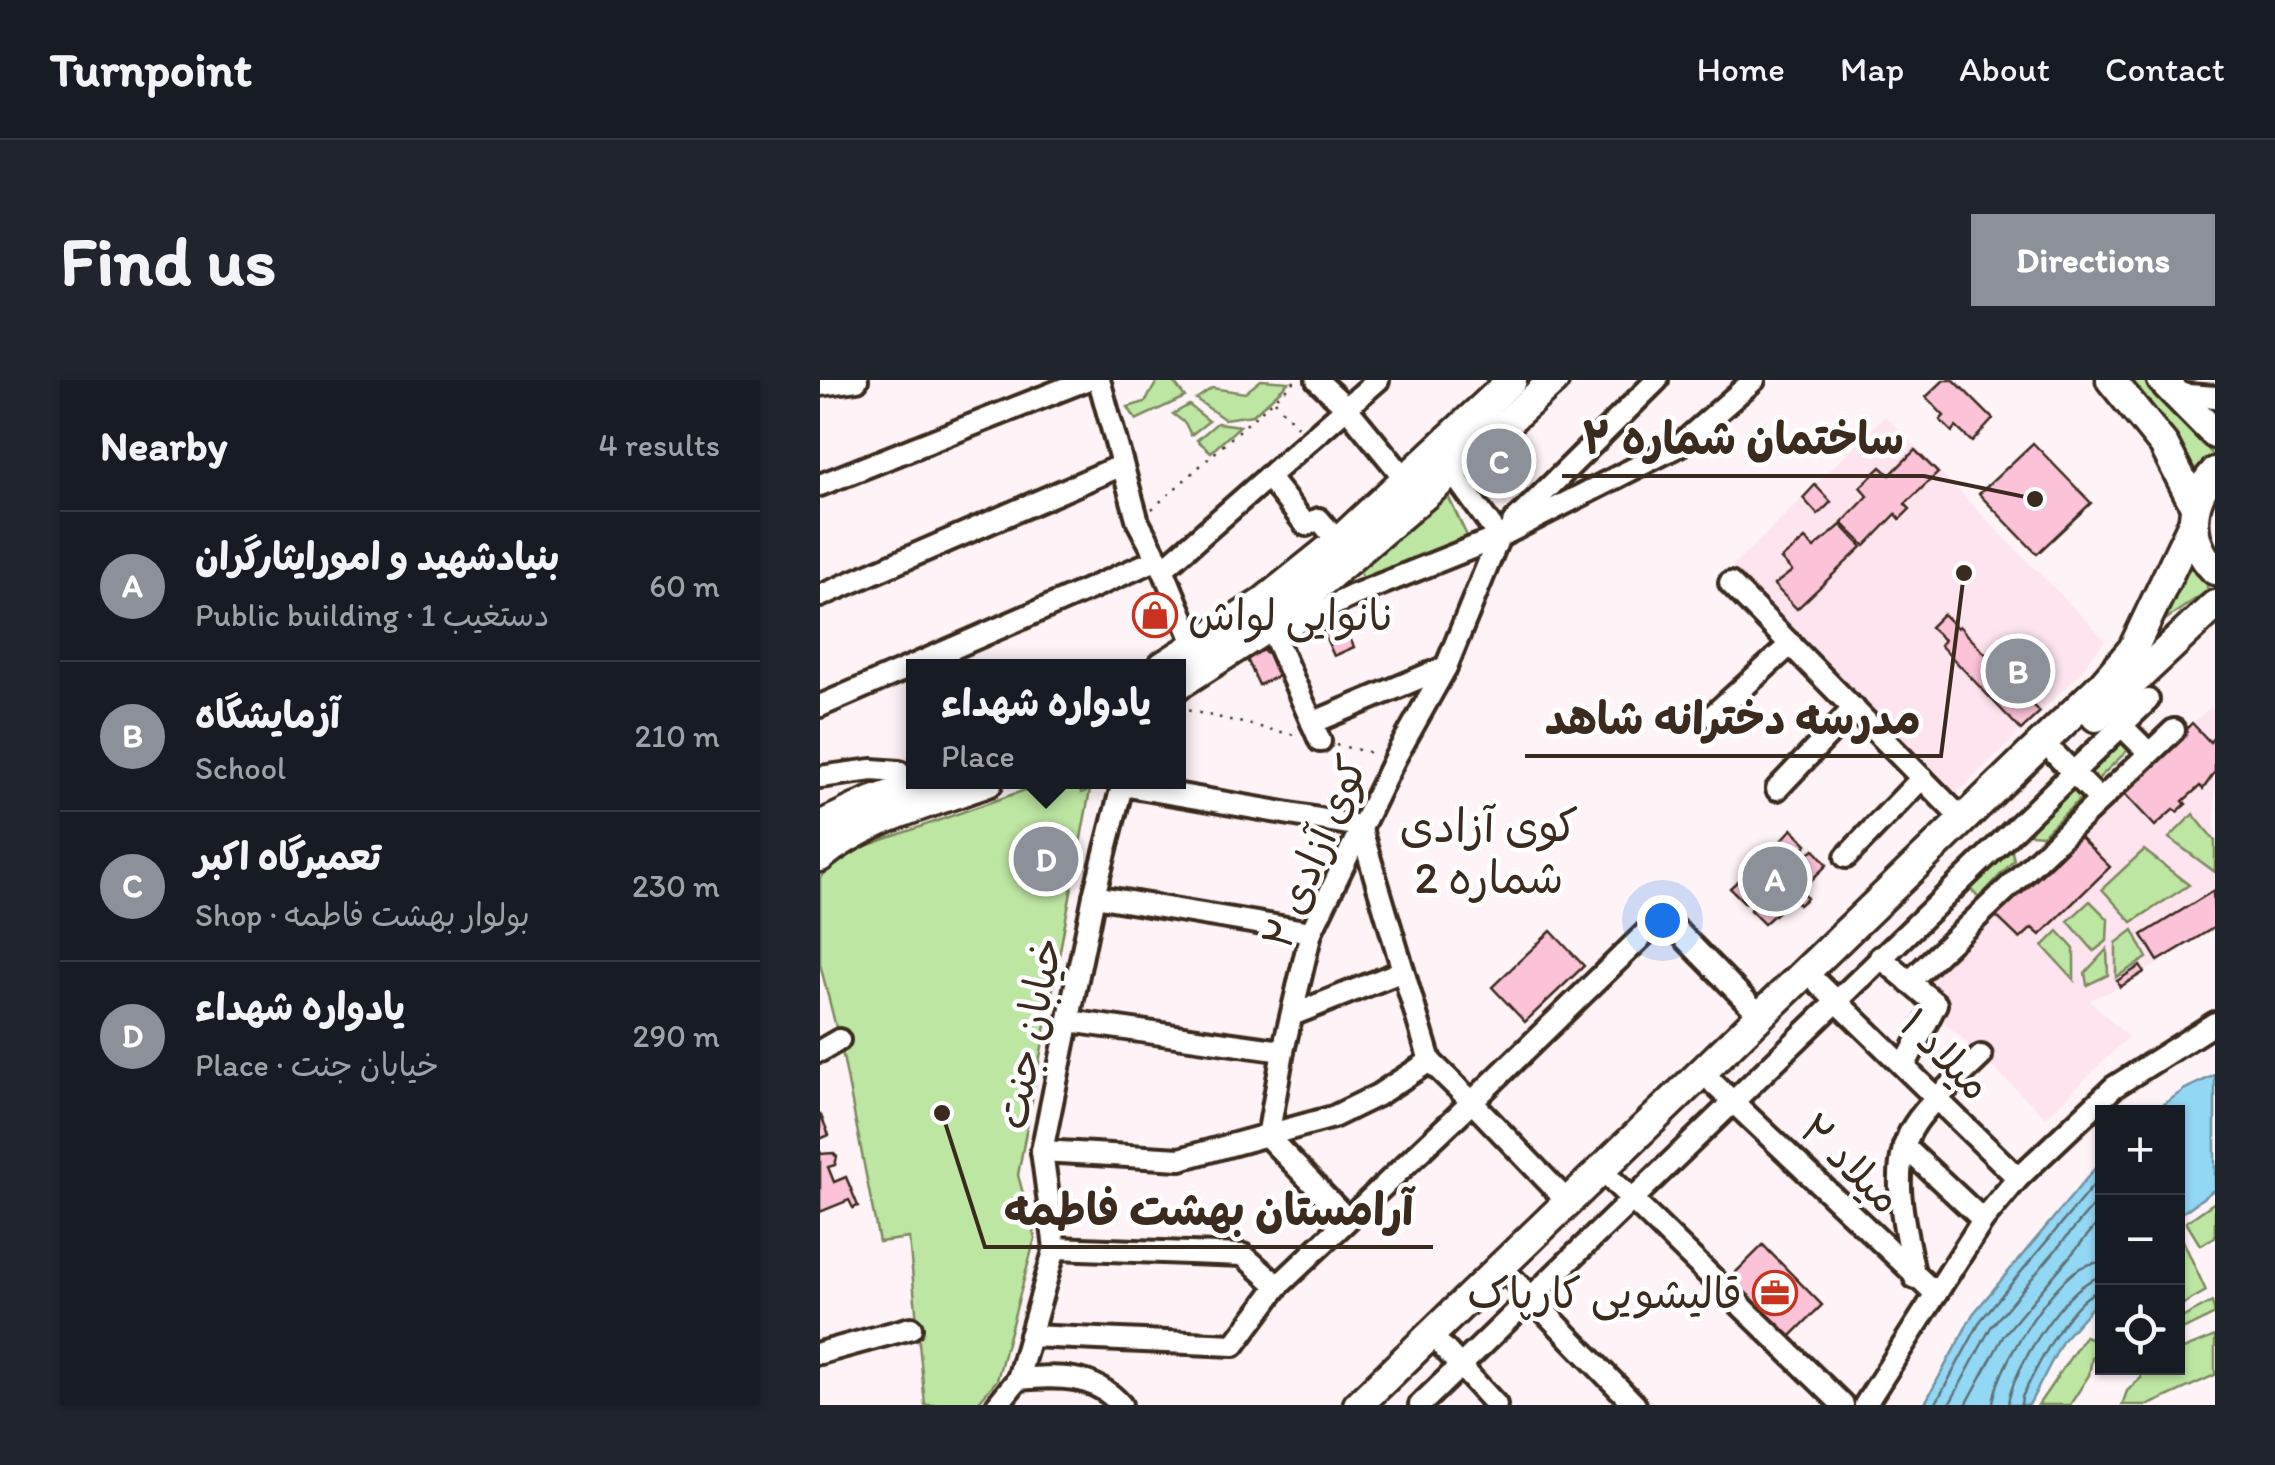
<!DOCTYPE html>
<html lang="en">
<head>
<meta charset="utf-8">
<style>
	body { margin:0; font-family:Itim,"Playpen Sans Arabic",sans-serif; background:#20242c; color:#f1f3f6 }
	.controls { position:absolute; right:30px; bottom:30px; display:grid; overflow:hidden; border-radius:0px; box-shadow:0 2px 8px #0004 }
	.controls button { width:90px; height:90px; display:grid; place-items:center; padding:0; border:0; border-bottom:2px solid #363941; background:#171b24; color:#f1f3f6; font:50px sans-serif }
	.you { position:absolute; left:842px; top:540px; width:35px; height:35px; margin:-25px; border:8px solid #fff; border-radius:50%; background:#1a73e8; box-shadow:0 0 0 15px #1a73e833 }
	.badge { display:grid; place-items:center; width:65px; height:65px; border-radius:50%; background:#8c9099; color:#fff; font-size:32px; font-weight:700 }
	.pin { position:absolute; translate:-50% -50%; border:5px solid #fff; box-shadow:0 2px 10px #0006 }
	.popup { position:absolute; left:86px; top:279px; width:280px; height:130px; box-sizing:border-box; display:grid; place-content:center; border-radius:0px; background:#171b24; filter:drop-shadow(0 2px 8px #0005); font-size:32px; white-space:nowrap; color:#9ea1a6 }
	.popup b { font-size:38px; color:#f1f3f6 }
	.popup::after { content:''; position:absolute; left:50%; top:100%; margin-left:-20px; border:20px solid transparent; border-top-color:#171b24 }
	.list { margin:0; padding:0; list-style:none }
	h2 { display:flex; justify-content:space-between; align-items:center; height:130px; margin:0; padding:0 40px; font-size:42px }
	h2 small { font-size:32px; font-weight:400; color:#9ea1a6 }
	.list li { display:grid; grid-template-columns:65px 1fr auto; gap:30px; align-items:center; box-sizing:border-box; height:150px; padding:0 40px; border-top:2px solid #363941 }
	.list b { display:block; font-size:38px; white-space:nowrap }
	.list p { margin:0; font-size:32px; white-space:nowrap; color:#9ea1a6 }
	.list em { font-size:32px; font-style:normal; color:#9ea1a6 }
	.icon { flex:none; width:55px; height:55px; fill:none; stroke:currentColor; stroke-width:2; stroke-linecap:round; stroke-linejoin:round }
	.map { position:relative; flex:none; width:1395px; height:1025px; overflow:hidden; border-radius:0px }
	header { display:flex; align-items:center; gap:60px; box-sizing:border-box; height:140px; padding:0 50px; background:#171b24; border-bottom:2px solid #363941 }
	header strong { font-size:48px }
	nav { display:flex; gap:55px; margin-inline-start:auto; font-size:35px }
	.intro { display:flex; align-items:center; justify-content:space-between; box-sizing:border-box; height:240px; padding:0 60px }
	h1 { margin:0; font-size:70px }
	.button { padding:25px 45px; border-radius:0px; background:#8c9099; color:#fff; font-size:35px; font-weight:700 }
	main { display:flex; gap:60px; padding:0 60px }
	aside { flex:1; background:#171b24; border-radius:0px; box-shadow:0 2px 8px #0004 }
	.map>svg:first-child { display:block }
</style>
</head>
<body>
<header>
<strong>Turnpoint</strong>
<nav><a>Home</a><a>Map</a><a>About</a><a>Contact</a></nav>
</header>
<div class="intro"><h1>Find us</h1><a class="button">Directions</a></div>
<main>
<aside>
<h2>Nearby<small>4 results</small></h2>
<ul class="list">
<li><span class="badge">A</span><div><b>بنیادشهید و امورایثارگران</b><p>Public building · دستغیب 1</p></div><em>60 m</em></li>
<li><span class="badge">B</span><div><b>آزمایشگاه</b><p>School</p></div><em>210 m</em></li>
<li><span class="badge">C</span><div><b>تعمیرگاه اکبر</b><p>Shop · بولوار بهشت فاطمه</p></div><em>230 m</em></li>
<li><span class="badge">D</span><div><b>یادواره شهداء</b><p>Place · خیابان جنت</p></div><em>290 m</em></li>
</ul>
</aside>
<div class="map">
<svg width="1395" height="1025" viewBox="0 0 1395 1025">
	<rect width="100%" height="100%" fill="#fef3f7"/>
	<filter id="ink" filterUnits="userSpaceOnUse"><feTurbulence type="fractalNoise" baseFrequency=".01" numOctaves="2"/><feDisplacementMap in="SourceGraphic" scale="20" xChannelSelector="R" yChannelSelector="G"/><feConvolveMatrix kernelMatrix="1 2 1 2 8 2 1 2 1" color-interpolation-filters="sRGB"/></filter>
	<g filter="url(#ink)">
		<g fill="#fde4ee" fill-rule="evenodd">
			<path d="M1065 36 1285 260 1256 297 1133 417 1108 384 912 187 983 118 998 134 1011 123 995 105ZM1095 71 1118 92 1085 124 1089 130 1080 139 1076 134 1045 166 1022 143 1048 116 1040 107 1061 87 1070 95ZM1020 146 1042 167 977 229 954 206 972 191 962 179 984 160 994 168Z"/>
			<polygon points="1391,327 1395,333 1395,514 1393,511 1322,555 1339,581 1395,548 1300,607 1269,620 1308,657 1226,737 1120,638 1128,628 1104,603 1176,536 1198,510 1202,512 1246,471 1243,467 1315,397 1319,400 1363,357 1360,354"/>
		</g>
		<g fill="#bde6a2" stroke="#7c8860" stroke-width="2.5">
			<polygon points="338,0 352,0 365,17 316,40 308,27 325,22"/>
			<polygon points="441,0 469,2 433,35 404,39 376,19 392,8 425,13"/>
			<polygon points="1308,0 1325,0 1395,77 1373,95"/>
			<polygon points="369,25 389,41 371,55 365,43 353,34"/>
			<polygon points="397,43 420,46 391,72 377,60"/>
			<polygon points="628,116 648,158 544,200 538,190"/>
			<polygon points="1369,181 1375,193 1387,204 1387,211 1345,240 1355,219 1363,182"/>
			<polygon points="1295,353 1308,370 1276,401 1261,385"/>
			<polygon points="1247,399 1264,415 1223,455 1212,454 1202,443"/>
			<polygon points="228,402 258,402 261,413 270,410 198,795 215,858 177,1000 156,1025 105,1025 89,858 59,862 22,671 0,584 0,497 37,469"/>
			<polygon points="1373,434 1395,461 1395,492 1349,458"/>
			<polygon points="1184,461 1191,468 1194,480 1159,518 1142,500"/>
			<polygon points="1324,470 1369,505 1312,542 1282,509"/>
			<polygon points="1270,521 1288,539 1287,561 1274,571 1248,541"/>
			<polygon points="1313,550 1327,578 1296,597 1296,563"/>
			<polygon points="1238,551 1254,569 1254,600 1223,566"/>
			<polygon points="1287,569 1288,595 1267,605 1265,593"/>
			<polygon points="1395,822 1395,857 1380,865 1366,842"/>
			<polygon points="1360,854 1386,911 1358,927 1358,856"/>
			<polygon points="1392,922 1395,934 1358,952 1358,940"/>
			<polygon points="1265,956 1282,962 1282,967 1272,978 1269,995 1250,1025 1218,1025"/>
			<polygon points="1395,956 1395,995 1329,1025 1302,1025 1307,1011 1321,998 1321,988 1358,988 1358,971"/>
		</g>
		<g fill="#92d7f4" stroke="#6f929e" stroke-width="2.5">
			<polygon points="1395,695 1395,809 1358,836 1358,732 1333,732 1365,709"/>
			<polygon points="1282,780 1282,916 1243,960 1209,1025 1104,1025 1153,934"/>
		</g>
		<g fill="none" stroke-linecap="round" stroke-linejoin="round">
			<g stroke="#5e6f74" stroke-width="2.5">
				<polyline points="1115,1025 1161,940 1282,795"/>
				<polyline points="1129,1025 1171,947 1282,815"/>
				<polyline points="1146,1025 1184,955 1282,838"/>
				<path d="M1173 1025C1174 991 1230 905 1260 888 1267 884 1274 883 1282 882"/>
				<path d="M1188 1025C1190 993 1249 899 1282 897"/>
				<path d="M1201 1025 1202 1017C1215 991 1252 914 1282 910"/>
			</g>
		</g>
		<g fill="#fbc2d8" stroke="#3b2a1e" stroke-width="2.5">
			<polygon points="1124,0 1134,0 1173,39 1152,62 1136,47 1132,52 1120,40 1124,36 1106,17"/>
			<polygon points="695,54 710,68 694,82 680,67"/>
			<polygon points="1213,63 1271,123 1217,174 1159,114"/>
			<polygon points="680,67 694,82 679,96 664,81"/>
			<polygon points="1095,70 1118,93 1085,124 1090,129 1080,139 1076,134 1045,166 1022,143 1048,116 1040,107 1061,87 1070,95"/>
			<polygon points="995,105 1011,122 998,135 983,118"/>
			<polygon points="1021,145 1042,167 977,229 954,205 972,191 961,179 985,159 994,168"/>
			<polygon points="339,226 343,236 330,240 327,233"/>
			<polygon points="516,227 534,267 514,276 496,236"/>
			<polygon points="1123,234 1137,248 1139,246 1220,332 1201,350 1120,265 1124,260 1110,247"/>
			<polygon points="439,269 448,273 458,296 439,305 426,277"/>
			<polygon points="1372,343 1390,362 1395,356 1395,392 1383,409 1380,406 1363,421 1366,424 1357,432 1354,429 1335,446 1302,411 1315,397 1318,401"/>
			<polygon points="972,449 987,464 981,470 986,475 994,469 1007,485 981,510 987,518 979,525 973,518 944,544 930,530 936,525 930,519 925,523 910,508 931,489 933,491"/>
			<polygon points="1257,454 1290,487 1220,555 1212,548 1200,559 1176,536 1198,510 1202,513 1247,471 1243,467"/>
			<polygon points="1393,511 1395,547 1338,581 1322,555"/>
			<polygon points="731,551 764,586 705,642 672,607"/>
			<polygon points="1320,586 1324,592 1300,607 1297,601"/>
			<polygon points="0,733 9,755 0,759"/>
			<polygon points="0,771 1,774 13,773 17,777 15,785 8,787 14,802 26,797 38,826 33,828 29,820 0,832"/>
			<polygon points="943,865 1002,925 967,960 908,900"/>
		</g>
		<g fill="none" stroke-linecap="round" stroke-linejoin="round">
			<defs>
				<g id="minor">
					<polyline points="279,0 318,142 343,189 375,266"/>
					<polyline points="497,0 526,27 587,101"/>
					<polyline points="0,5 37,0"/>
					<polyline points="1354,14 1395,17"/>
					<polyline points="448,97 486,145 499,139 518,162"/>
					<polyline points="0,105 266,0"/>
					<polyline points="693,143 837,0"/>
					<polyline points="343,189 558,0"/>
					<polyline points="910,203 1143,440"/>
					<polyline points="0,216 300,86"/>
					<polyline points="450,246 500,361"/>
					<polyline points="453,254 534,215 679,157 860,65 934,0"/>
					<polyline points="0,326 338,179"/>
					<polyline points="892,336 971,264"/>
					<polyline points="492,343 626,287"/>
					<polyline points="1301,345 1329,373"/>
					<polyline points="1236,375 1280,420"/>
					<polyline points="0,397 52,390 79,392"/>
					<polyline points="302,405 540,446 610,681"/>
					<polyline points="957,409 1034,328"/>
					<polyline points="1026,477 1102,398"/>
					<polyline points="274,516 491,552"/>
					<polyline points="1060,577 1116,624 1085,685"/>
					<polyline points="1089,602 1354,350"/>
					<polyline points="999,604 1198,798"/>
					<polyline points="472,635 583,591"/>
					<polyline points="249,641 463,671"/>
					<polyline points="0,671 19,660"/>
					<polyline points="894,704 1116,914"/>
					<polyline points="1084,766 1163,840"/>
					<polyline points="222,771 360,779 513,737 558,715 610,681 652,722 843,536 940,635"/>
					<polyline points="794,802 1023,1025"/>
					<polyline points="527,839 448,757 463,671 491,552 575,378 626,287 679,157 632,92"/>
					<polyline points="235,868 423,875 458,906"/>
					<path d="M1095 898C1086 852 1066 786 1095 744 1109 722 1142 695 1161 676"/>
					<polyline points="693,899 815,1025"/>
					<polyline points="210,956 414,965 458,906 652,722 747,821"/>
					<polyline points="623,967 676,1025"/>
					<polyline points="0,973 91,948"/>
					<path d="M198 999C237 996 273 993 301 1025"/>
					<polyline points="177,1025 198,999 235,868 222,771 274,516 303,402"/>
					<polyline points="600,1025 1328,320"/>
					<polyline points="1045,1025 1163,840 1198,798 1294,707 1395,643"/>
				</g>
				<g id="major">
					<polyline points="1291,0 1344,65 1375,126"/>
					<polyline points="1342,0 1395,54"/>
					<path d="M1395 92C1368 121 1366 161 1395 190"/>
					<polyline points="343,286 442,223 518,162 692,0"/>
					<polyline points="358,305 450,246 632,92 734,0"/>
					<polyline points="1276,337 1395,225"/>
					<polyline points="0,446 48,423 107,402"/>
					<path d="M0 477C46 438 113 423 168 402"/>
					<polyline points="538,1025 1283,304 1313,269 1373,143"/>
				</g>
			</defs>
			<use href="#minor" stroke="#3b2a1e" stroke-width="28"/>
			<use href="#major" stroke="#3b2a1e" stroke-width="35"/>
			<g stroke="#3b2a1e" stroke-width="2.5" stroke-dasharray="2.5 8" stroke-linecap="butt">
				<polyline points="455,21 479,49"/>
				<polyline points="332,129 476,0"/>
				<polyline points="358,328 479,356"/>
				<polyline points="516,365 557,374"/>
			</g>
			<use href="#minor" stroke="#fff" stroke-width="20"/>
			<use href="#major" stroke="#fff" stroke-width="28"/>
		</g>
	</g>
	<defs>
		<symbol id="shop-ring" viewBox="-11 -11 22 22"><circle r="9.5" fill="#fff" stroke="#c8321e" stroke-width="1.5"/><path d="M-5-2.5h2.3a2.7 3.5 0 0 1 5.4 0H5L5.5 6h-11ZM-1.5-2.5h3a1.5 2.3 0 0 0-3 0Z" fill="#c8321e"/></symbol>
		<symbol id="office-ring" viewBox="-11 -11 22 22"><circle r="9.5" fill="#fff" stroke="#c8321e" stroke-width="1.5"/><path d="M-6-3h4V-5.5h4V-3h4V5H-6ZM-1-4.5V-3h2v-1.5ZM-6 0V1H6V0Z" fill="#c8321e"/></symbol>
	</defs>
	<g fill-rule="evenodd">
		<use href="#shop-ring" x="310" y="210" width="50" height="50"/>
		<use href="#office-ring" x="930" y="888" width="50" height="50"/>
	</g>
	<g text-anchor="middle" stroke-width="9" stroke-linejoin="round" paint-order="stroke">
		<g font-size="42" fill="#3b2a1e" stroke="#fff" text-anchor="start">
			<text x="368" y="250">نانوایی لواش</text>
			<text x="922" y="928" text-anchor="end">قالیشویی کارپاک</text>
		</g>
		<g font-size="42" fill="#3b2a1e" stroke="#fff">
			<text transform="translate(494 472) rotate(-67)" y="15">کوی آزادی ۲</text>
			<text transform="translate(209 653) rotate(-79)" y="15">خیابان جنت</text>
			<text transform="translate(1126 674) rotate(45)" y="15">میلاد ۱</text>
			<text transform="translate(1031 783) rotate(44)" y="15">میلاد ۲</text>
		</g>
		<g font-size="45" fill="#3b2a1e" stroke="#fff">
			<text x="669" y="461">کوی آزادی<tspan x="669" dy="52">شماره 2</tspan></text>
		</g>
	</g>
	<path fill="none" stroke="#3b2a1e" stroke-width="4" d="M1215 119L1104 96H742M1144 193L1121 376H705M122 733L165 867H613"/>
	<g fill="#3b2a1e" stroke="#fff" stroke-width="4">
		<circle cx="1215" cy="119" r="10"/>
		<circle cx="1144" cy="193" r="10"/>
		<circle cx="122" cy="733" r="10"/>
	</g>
	<g font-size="45" text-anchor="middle" font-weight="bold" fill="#3b2a1e" stroke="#fff" stroke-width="9" stroke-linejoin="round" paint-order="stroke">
		<text x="923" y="74">ساختمان شماره ۲</text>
		<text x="913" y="354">مدرسه دخترانه شاهد</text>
		<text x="389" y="845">آرامستان بهشت فاطمه</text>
	</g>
</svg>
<div class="controls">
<button>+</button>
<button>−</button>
<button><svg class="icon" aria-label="locate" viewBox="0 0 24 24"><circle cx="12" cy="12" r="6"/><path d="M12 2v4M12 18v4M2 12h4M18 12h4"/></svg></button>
</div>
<div class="you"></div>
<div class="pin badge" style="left:955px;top:499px">A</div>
<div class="pin badge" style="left:1198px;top:291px">B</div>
<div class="pin badge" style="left:679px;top:81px">C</div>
<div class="pin badge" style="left:226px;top:479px">D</div>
<div class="popup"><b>یادواره شهداء</b>Place</div>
</div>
</main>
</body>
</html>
